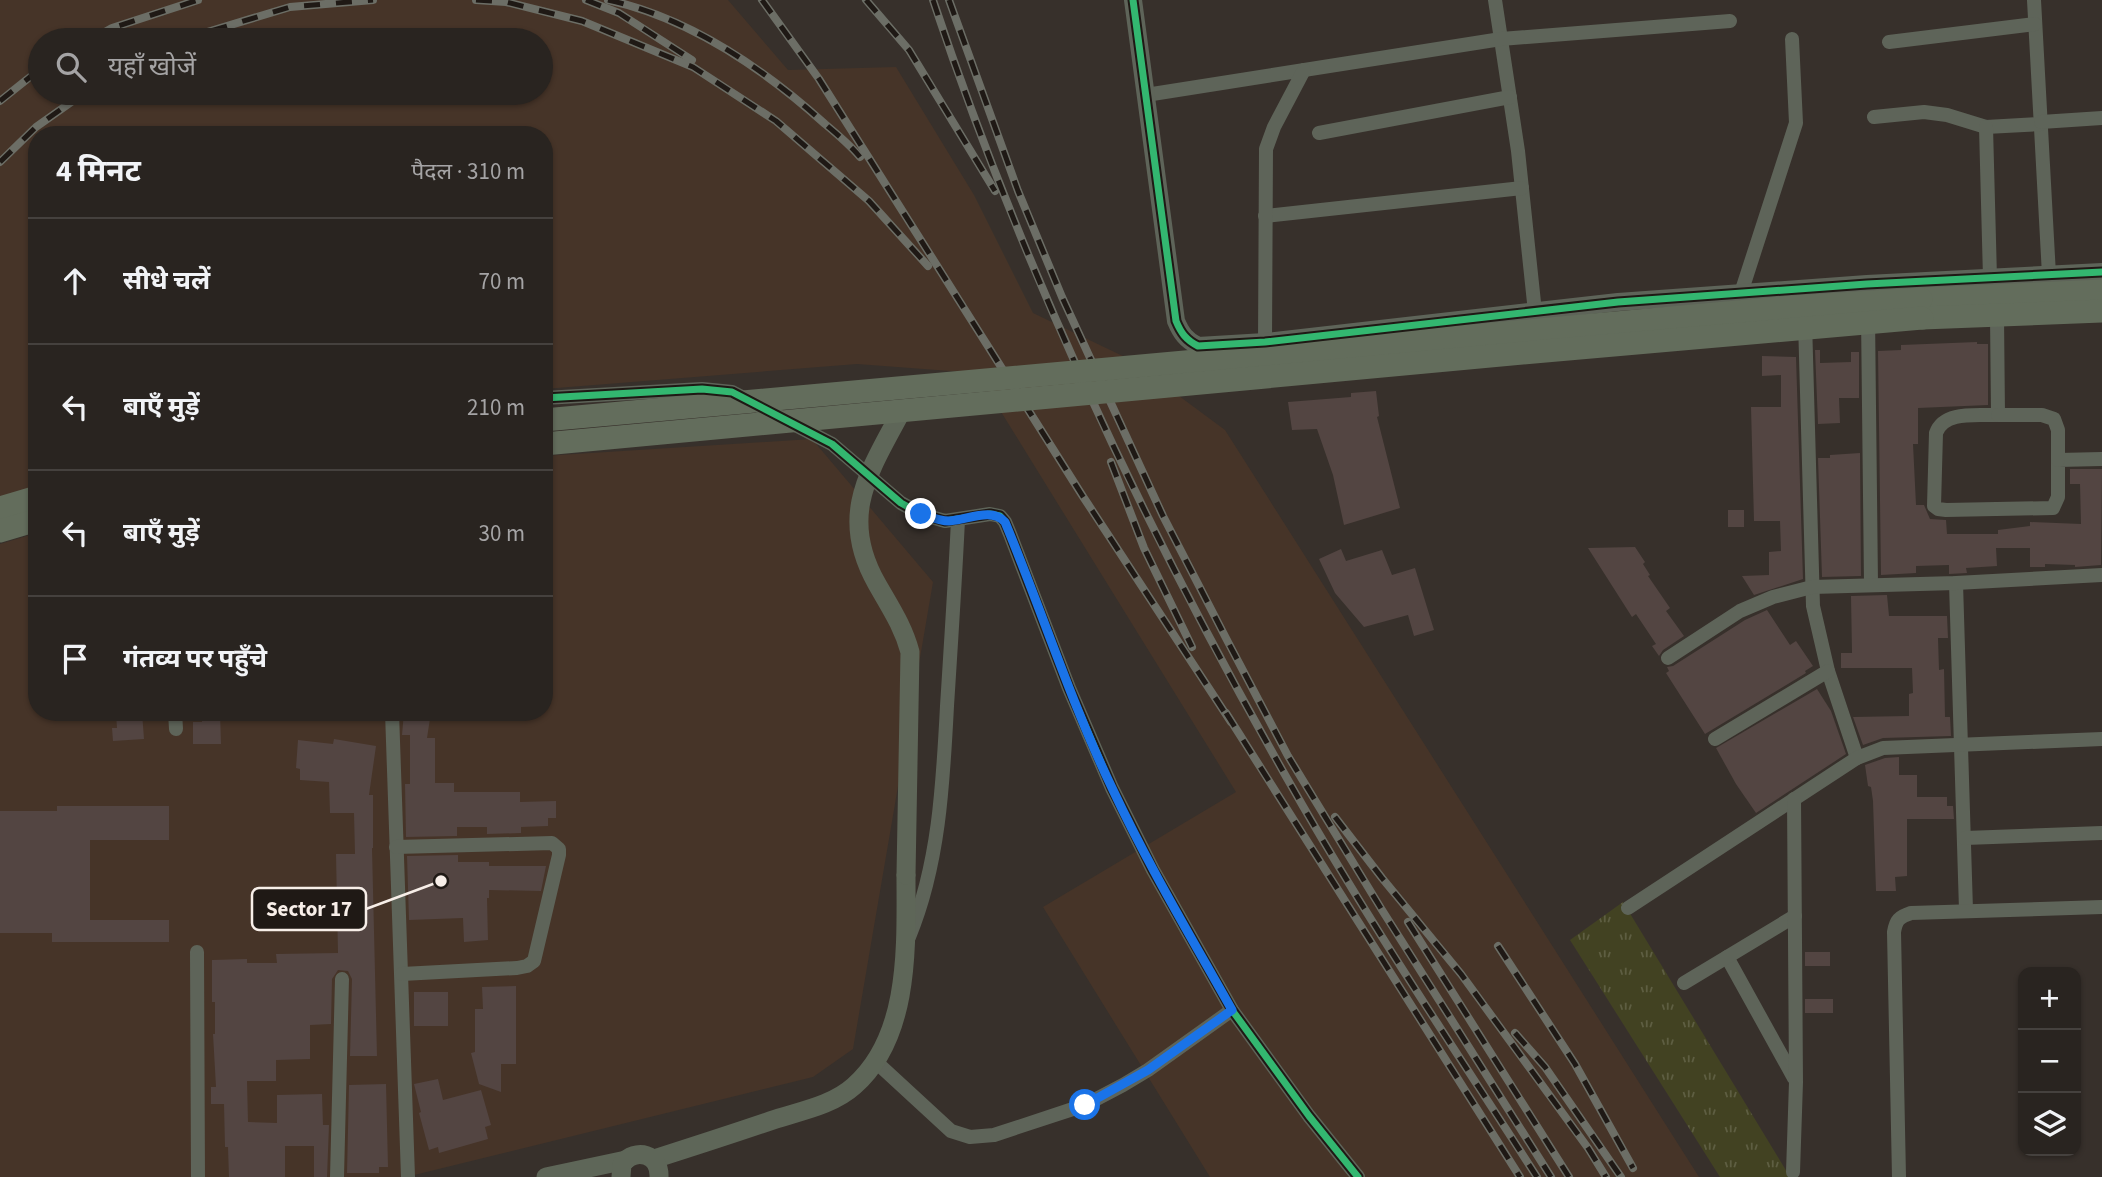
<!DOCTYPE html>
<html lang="hi">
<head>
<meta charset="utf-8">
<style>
	body { margin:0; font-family:"Source Sans 3","Noto Sans Devanagari",sans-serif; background:#312c29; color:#f1f3f6 }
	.controls { position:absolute; right:21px; bottom:21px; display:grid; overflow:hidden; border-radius:14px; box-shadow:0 2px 5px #0004 }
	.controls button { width:63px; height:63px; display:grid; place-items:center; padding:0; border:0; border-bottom:2px solid #45413e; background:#292420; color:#f1f3f6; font:35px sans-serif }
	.stop { position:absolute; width:21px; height:21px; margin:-16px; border:5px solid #1a73e8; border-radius:50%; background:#fff }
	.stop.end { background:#1a73e8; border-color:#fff; box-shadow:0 2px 7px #0008 }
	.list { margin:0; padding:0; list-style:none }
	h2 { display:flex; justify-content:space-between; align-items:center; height:91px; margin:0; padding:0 28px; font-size:30px }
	h2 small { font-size:23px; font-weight:400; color:#a5a4a5 }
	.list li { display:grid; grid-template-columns:46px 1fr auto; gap:21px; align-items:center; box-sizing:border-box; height:126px; padding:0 28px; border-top:2px solid #45413e }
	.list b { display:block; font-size:26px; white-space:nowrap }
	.list em { font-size:23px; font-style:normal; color:#a5a4a5 }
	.icon { flex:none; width:38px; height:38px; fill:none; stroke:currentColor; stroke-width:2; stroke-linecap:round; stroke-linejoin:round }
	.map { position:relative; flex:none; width:2102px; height:1177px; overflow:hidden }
	.search { position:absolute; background:#292420; box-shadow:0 2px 5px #0004; left:28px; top:28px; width:525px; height:77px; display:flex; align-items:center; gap:18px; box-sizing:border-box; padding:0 24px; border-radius:38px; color:#a5a4a5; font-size:26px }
	.panel { position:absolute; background:#292420; box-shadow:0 2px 5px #0004; left:28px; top:126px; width:525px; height:595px; border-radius:28px }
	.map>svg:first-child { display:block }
</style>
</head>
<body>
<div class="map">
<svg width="2102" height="1177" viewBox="0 0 2102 1177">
	<defs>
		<pattern id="grass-tufts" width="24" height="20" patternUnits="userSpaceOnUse" patternTransform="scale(1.75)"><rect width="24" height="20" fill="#424222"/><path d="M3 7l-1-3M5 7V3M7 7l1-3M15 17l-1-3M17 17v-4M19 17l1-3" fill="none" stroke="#5e5e42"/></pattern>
	</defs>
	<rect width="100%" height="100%" fill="#37302b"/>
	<g fill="#463428" fill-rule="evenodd">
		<path d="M0 0H728L788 70 896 67 974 195 1033 313 1129 359 1225 430 1699 1177H1210L1043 907 1236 792 977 373 857 364 544 389V135H37V486L0 497ZM40 40H541V93H40Z"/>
		<polygon points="812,439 933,582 853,1049 813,1077 406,1177 0,1177 0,544 37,533 37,712 544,712 544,456"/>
	</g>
	<polygon fill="url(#grass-tufts)" points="1623,902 1790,1177 1720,1177 1570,940"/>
	<g fill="#534542">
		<polygon points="1977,342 1977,344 1988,344 1988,405 1918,408 1918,444 1913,444 1916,505 1924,505 1930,519 1946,520 1947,534 1998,534 1998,530 2030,526 2030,522 2081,524 2080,484 2070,484 2070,469 2102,469 2101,565 2075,567 2075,565 2045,564 2045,567 2030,567 2030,548 1996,548 1997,566 1966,568 1967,573 1949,574 1949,565 1916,566 1916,573 1881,575 1878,351 1901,350 1901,345"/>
		<polygon points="1815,350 1820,350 1820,363 1851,362 1851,352 1859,352 1859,398 1839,398 1840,423 1818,424"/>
		<polygon points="1762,356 1796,357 1803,579 1754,595 1742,576 1769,575 1769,552 1781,551 1780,521 1754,521 1751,407 1781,407 1781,375 1762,376"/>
		<polygon points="1376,391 1379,416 1377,417 1400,508 1344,525 1333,475 1317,429 1292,430 1288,402 1351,397 1351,393"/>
		<polygon points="1860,453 1861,576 1822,577 1818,458 1830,458 1830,455"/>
		<rect x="1728" y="510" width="16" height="17"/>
		<polygon points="1635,547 1645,562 1643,564 1650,575 1648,576 1670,608 1666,611 1684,636 1663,650 1659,656 1652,646 1656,644 1636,614 1632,617 1588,548"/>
		<polygon points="1341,549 1346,561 1382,550 1392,575 1415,568 1434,630 1414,636 1408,615 1364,627 1335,593 1319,559"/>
		<polygon points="1887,595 1889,616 1947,616 1948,638 1938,638 1939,670 1944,669 1945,717 1950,717 1951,736 1883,738 1863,745 1853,717 1909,716 1909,694 1913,693 1912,668 1841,668 1841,653 1852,653 1851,596"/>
		<polygon points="1767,610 1790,645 1796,641 1813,666 1805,671 1806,673 1705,734 1666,673 1669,671 1667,667 1673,666 1745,620"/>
		<polygon points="1817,689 1831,711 1846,754 1756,813 1736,784 1716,748"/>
		<polygon points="142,712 144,739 113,741 112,728 117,728 116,714"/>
		<polygon points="202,712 220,712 221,744 193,744 193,722 202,722"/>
		<polygon points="404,712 431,712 427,738 435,738 435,783 454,783 454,792 520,792 520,802 556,801 556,818 548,818 548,826 521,827 521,833 487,834 487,827 457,827 457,836 406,837 405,784 410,784 410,735 402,735"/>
		<polygon points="334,739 376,746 369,795 373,795 373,848 372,848 377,1056 350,1056 352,979 348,971 338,970 332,979 331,1024 310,1025 310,1059 276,1060 276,1081 247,1081 248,1122 277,1123 277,1095 322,1094 323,1125 329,1125 327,1177 314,1177 314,1146 285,1146 285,1177 229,1177 228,1147 225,1147 224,1104 211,1104 211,1087 216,1087 213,1034 215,1034 215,1002 212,1002 212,960 247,959 247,963 277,963 276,954 338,953 336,854 355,854 354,813 330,813 329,782 300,780 300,769 296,768 298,740 333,744"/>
		<polygon points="1899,757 1899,775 1917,775 1917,797 1947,797 1947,806 1953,806 1954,819 1907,819 1907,876 1895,877 1896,891 1876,891 1873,801 1871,787 1868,786 1865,765 1885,758"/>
		<polygon points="57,806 169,806 169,840 90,840 90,920 169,920 169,942 52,942 52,933 0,933 0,811 57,811"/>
		<polygon points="458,855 458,862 489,862 489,866 546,866 541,891 489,890 489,898 487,898 488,940 464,942 463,918 409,920 407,856"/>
		<rect x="1805" y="952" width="25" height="14"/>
		<polygon points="516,986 516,1064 501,1064 501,1092 479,1084 471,1053 475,1052 475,1009 483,1009 482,987"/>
		<rect x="414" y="992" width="34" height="34"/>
		<rect x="1805" y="999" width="28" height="14"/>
		<polygon points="438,1079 443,1100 481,1090 491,1125 485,1127 488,1139 439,1153 438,1147 429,1150 419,1113 421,1112 414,1084"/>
		<polygon points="386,1084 388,1167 379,1167 379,1173 347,1173 349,1085"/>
	</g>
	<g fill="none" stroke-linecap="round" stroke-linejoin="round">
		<g stroke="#5e6459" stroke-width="14">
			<polyline points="1495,0 1518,151 1535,312"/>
			<polyline points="2034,0 2049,275"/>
			<polyline points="1889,42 2035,24"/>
			<polyline points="1146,95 1501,39 1730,21"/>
			<polyline points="1874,117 1924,112 1947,115 1986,127 2041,124"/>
			<polyline points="2041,122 2102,118"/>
			<polyline points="1986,127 1990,278"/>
			<polyline points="1319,133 1510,97"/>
			<polyline points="1265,216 1522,188"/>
			<polyline points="1741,293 1796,123 1792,39"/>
			<polyline points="1868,316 1871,584"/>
			<path d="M1997 316 1998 415C1978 416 1944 410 1936 433L1934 506 1938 509 1946 510 2053 508 2058 497V460L2102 459"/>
			<polyline points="1805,321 1813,606 1828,671 1857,758"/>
			<polyline points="1265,342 1266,149 1274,127 1304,70"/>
			<polyline points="544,398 702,389 732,392 832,444 901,503 921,514 945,521 990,514 1000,516 1005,522 1010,534 1069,688 1112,788 1153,870 1232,1010 1309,1116 1358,1177"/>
			<polyline points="1998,415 2042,415 2054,419 2058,430 2058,460"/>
			<polyline points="1956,583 1966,910"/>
			<polyline points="1668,658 1740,611 1773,597 1812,587 1956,583 2102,575"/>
			<polyline points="175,712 176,729"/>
			<polyline points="392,712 408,1177"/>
			<polyline points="1715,739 1828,671"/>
			<polyline points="1965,838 2102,833"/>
			<polyline points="396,847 552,843 559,849 559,855 534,961 527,966 517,968 402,974"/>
			<polyline points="1628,908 1857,758 1883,748 2102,739"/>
			<path d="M909 937C939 865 943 784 947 706 951 644 955 582 958 520"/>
			<polyline points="197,952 198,1177"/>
			<polyline points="1727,957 1794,1078"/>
			<polyline points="1684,983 1795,916"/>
			<polyline points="875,1061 951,1131 970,1137 994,1135 1085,1105 1123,1085 1148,1070 1232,1010"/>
			<polyline points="1793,1172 1796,1082 1794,799"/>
			<polyline points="337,1177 342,979"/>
			<path d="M1899 1177 1894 932C1896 920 1899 917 1911 913L2102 907"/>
		</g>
		<path stroke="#5e6459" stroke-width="18" d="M1133 0 1176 321C1181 333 1186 340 1198 346L1265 342 1618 302 1867 284 2102 272"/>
		<g stroke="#5e6658" stroke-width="19">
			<path d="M654 1159C695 1146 735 1133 776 1119 801 1111 833 1105 854 1086 911 1036 906 944 906 875"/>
			<polyline points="546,1177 626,1160"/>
			<path d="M621 1177 622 1164C636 1147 660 1154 659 1177"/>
		</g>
		<g stroke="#636d5c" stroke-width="23">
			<polyline points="1921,299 2102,291"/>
			<polyline points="1922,318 2102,311"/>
			<polyline points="0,508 37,497"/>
			<polyline points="0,531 37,520"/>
		</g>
		<defs>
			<g id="rail">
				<polyline points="476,0 506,2 582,21 693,67 776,121 869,201 928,266"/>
				<polyline points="586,0 619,13 692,60"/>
				<path d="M608 0C690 18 764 69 825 124 837 134 850 145 860 157"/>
				<polyline points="762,0 819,79 1082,495 1231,722"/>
				<polyline points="866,0 909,50 995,191"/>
				<path d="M933 0C1024 274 1149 537 1292 787 1368 921 1454 1048 1537 1177"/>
				<polyline points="949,0 1018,191 1062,297 1163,516 1228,642 1288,756 1382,910 1551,1177"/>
				<polyline points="91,40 112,28 198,0"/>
				<polyline points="181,40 290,7 373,0"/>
				<polyline points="0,101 40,69"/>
				<polyline points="0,162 36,127 84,93"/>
				<polyline points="1111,462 1144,548 1192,647"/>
				<polyline points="1226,713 1520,1177"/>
				<polyline points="1335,817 1382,878 1461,974 1588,1148 1606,1177"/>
				<polyline points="1408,922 1569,1177"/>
				<polyline points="1498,946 1575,1064 1633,1168"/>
				<polyline points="1515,1033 1545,1067 1621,1177"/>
			</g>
		</defs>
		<use href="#rail" stroke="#6c6e66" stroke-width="8"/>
		<use href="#rail" stroke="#1f1915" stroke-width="5" stroke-dasharray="16" stroke-linecap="butt"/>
		<path stroke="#5e6658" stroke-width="19" d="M901 412C869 472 838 516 877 584 890 607 903 626 910 652L906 875"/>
		<g stroke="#636d5c" stroke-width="23">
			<polyline points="544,420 1792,307 1921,299"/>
			<polyline points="544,444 1534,352 1922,318"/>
		</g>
		<defs>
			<g id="cycleway">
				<path d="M1133 0 1176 321C1181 333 1186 340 1198 346L1265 342 1618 302 1867 284 2102 272"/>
				<polyline points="544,398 702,389 732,392 832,444 901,503 921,514 945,521 990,514 1000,516 1005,522 1010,534 1069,688 1112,788 1153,870 1232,1010 1309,1116 1358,1177"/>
			</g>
		</defs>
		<use href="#cycleway" stroke="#1f1915" stroke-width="11"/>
		<use href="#cycleway" stroke="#33b770" stroke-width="7"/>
	</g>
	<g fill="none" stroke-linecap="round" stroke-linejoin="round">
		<path stroke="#1a73e8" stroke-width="9" d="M921 514C930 517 940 521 949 521 968 520 991 507 1005 522 1042 611 1071 703 1113 790 1148 865 1191 937 1232 1010L1148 1070 1085 1105"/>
	</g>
	<path fill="none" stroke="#f7eee8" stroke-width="2.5" d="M441 881L366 909"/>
	<circle fill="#f7eee8" stroke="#1f1915" stroke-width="2.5" cx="441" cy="881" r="7"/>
	<rect fill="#1f1915" stroke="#f7eee8" stroke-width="2.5" x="252" y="888" width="114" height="42" rx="7"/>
	<g font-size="21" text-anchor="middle" font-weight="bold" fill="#f7eee8">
		<text x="309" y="916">Sector 17</text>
	</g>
</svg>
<div class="controls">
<button>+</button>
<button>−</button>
<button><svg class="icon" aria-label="layers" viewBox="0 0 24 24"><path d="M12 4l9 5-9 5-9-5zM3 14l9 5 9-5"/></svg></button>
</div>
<div class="stop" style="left:1085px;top:1105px"></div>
<div class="stop end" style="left:921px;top:514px"></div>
<div class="search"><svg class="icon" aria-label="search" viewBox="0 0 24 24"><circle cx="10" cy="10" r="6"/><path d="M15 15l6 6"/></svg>यहाँ खोजें</div>
<section class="panel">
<h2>4 मिनट<small>पैदल · 310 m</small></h2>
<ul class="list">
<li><svg class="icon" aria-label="ahead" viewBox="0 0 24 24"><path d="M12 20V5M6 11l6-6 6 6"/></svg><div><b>सीधे चलें</b></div><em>70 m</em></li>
<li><svg class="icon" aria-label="left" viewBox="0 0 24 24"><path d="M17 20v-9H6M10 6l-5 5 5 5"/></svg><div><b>बाएँ मुड़ें</b></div><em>210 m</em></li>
<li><svg class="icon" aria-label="left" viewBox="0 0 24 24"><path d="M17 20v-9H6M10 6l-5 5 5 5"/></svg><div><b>बाएँ मुड़ें</b></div><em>30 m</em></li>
<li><svg class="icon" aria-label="arrive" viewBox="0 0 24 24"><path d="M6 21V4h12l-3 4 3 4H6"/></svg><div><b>गंतव्य पर पहुँचे</b></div></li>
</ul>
</section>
</div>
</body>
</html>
